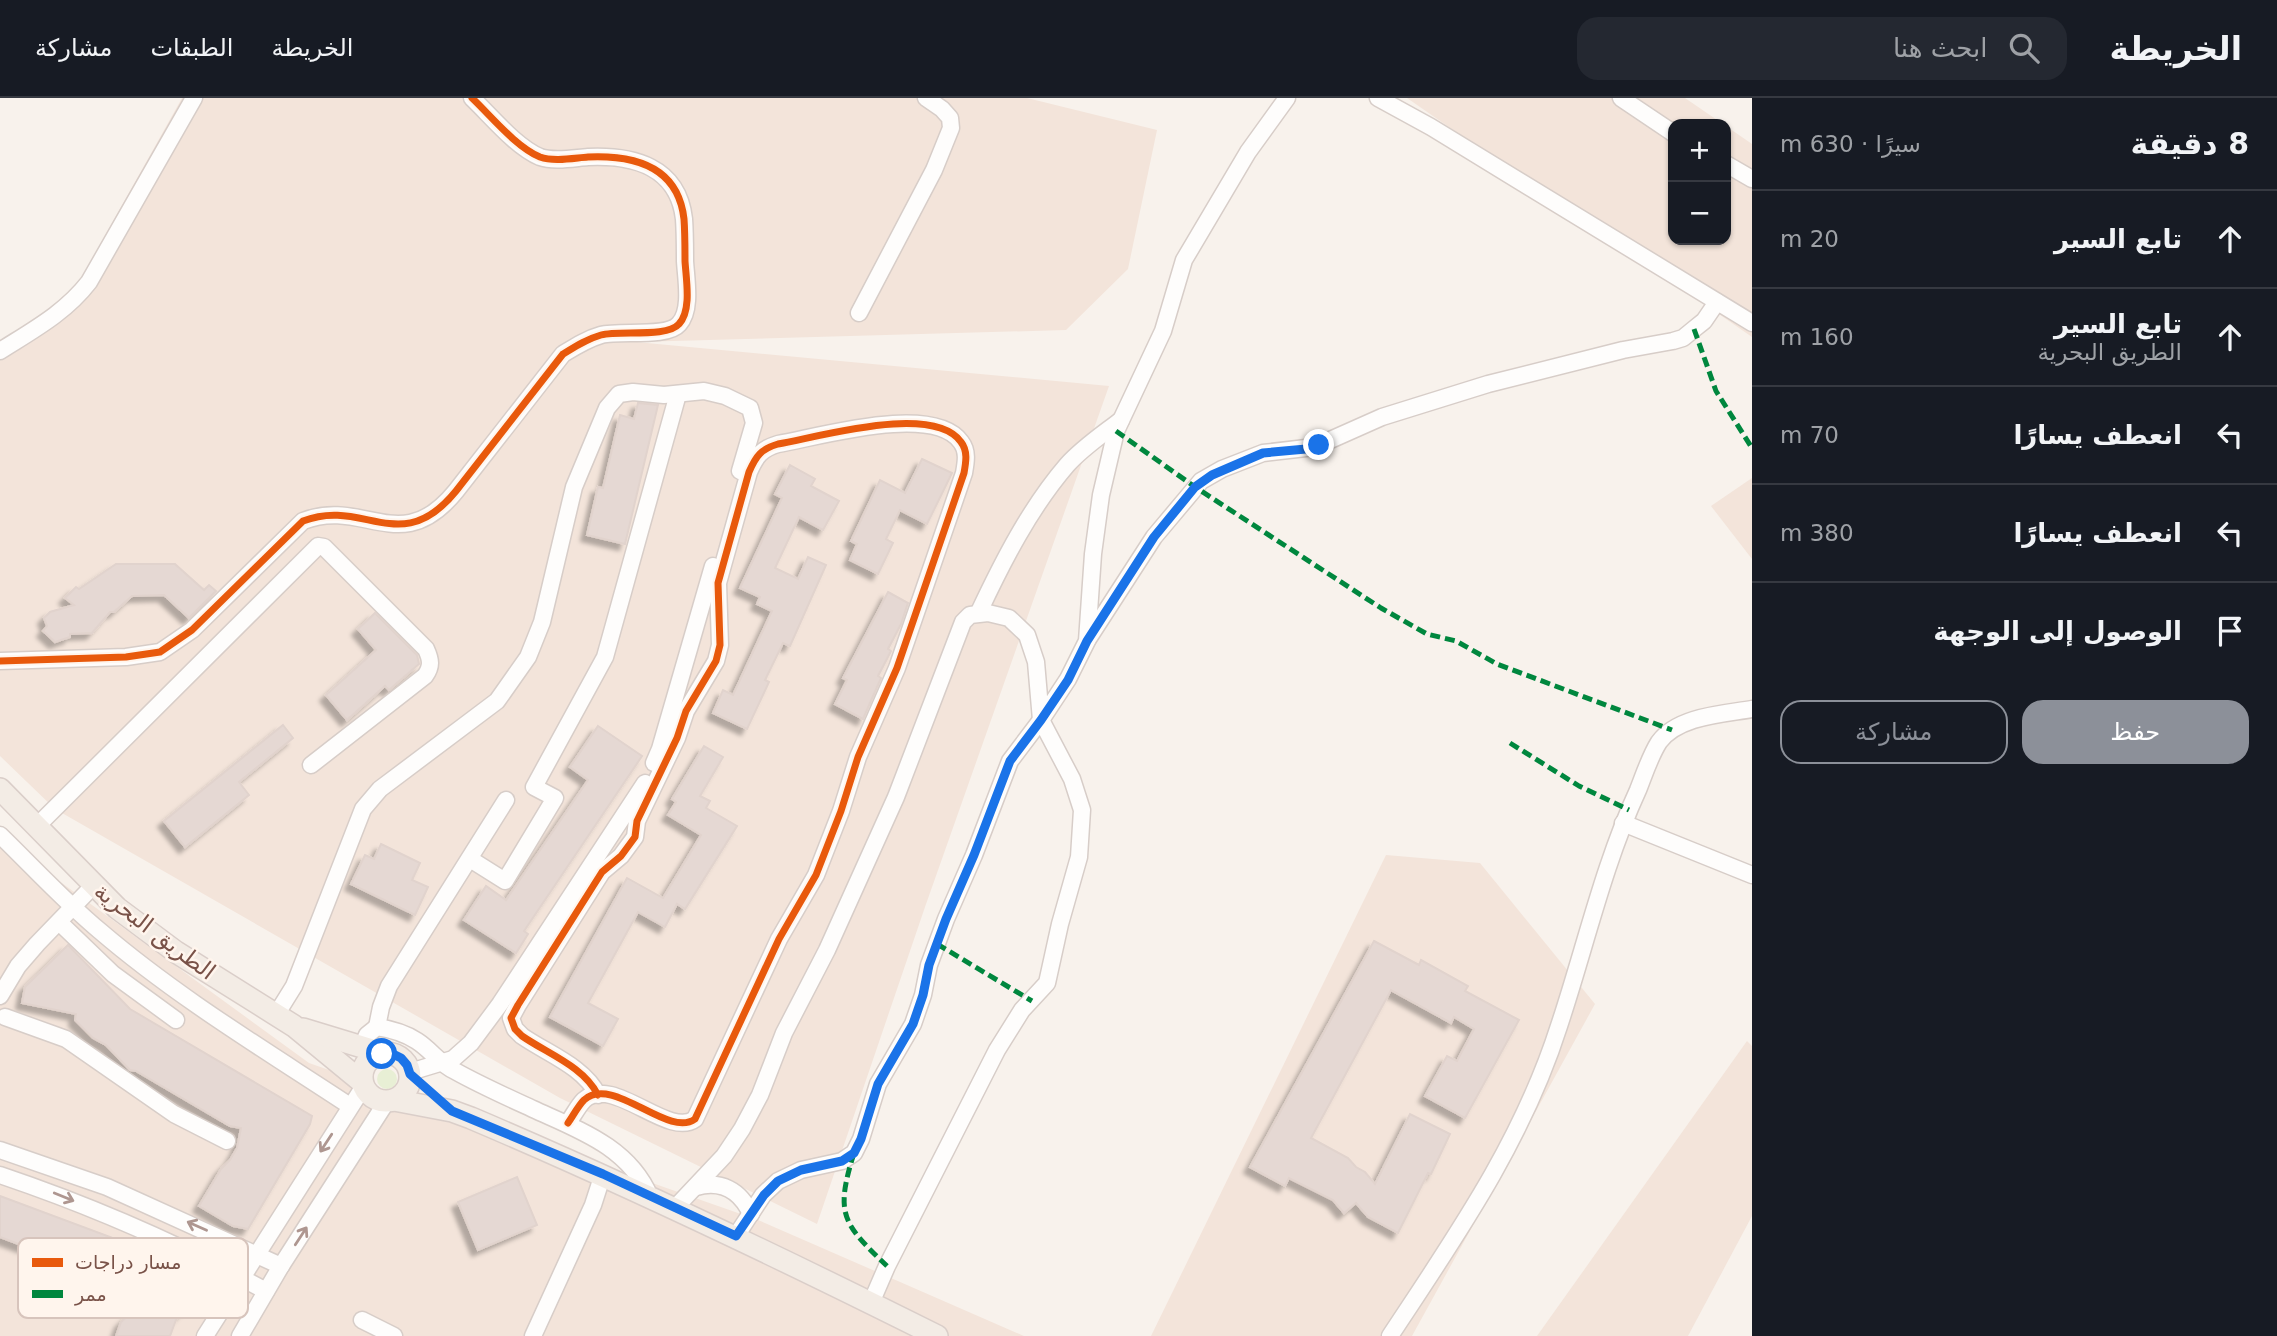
<!DOCTYPE html>
<html lang="ar">
<head>
<meta charset="utf-8">
<style>
	body { margin:0; font-family:"DejaVu Sans","Noto Naskh Arabic",sans-serif; background:#242831; color:#f1f3f6; direction:rtl }
	.controls { position:absolute; right:21px; top:21px; display:grid; overflow:hidden; border-radius:14px; box-shadow:0 2px 5px #0004 }
	.controls button { width:63px; height:63px; display:grid; place-items:center; padding:0; border:0; border-bottom:2px solid #363941; background:#171b24; color:#f1f3f6; font:35px sans-serif }
	.stop { position:absolute; width:21px; height:21px; margin:-16px; border:5px solid #1a73e8; border-radius:50%; background:#fff }
	.stop.end { background:#1a73e8; border-color:#fff; box-shadow:0 2px 7px #0008 }
	.list { margin:0; padding:0; list-style:none }
	h2 { display:flex; justify-content:space-between; align-items:center; height:91px; margin:0; padding:0 28px; font-size:30px }
	h2 small { font-size:23px; font-weight:400; color:#9ea1a6 }
	.list li { display:grid; grid-template-columns:46px 1fr auto; gap:21px; align-items:center; box-sizing:border-box; height:98px; padding:0 28px; border-top:2px solid #363941 }
	.list b { display:block; font-size:26px; white-space:nowrap }
	.list p { margin:0; font-size:23px; white-space:nowrap; color:#9ea1a6 }
	.list em { font-size:23px; font-style:normal; color:#9ea1a6 }
	.actions { display:flex; gap:14px; padding:21px 28px }
	.actions a { flex:1; padding:16px 0; border:2px solid #8c9099; border-radius:21px; text-align:center; font-size:24px; color:#8c9099 }
	.actions .main { background:#8c9099; color:#fff }
	.icon { flex:none; width:38px; height:38px; fill:none; stroke:currentColor; stroke-width:2; stroke-linecap:round; stroke-linejoin:round }
	.map { position:relative; flex:none; width:1752px; height:1238px; overflow:hidden; direction:ltr }
	header { display:flex; align-items:center; gap:42px; box-sizing:border-box; height:98px; padding:0 35px; background:#171b24; border-bottom:2px solid #363941 }
	header strong { font-size:33px }
	nav { display:flex; gap:38px; margin-inline-start:auto; font-size:24px }
	.search { width:490px; height:63px; background:#242831; display:flex; align-items:center; gap:18px; box-sizing:border-box; padding:0 24px; border-radius:21px; color:#9ea1a6; font-size:26px }
	main { display:flex }
	aside { flex:1; background:#171b24 }
	.map>svg:first-child { display:block }
</style>
</head>
<body>
<header>
<strong>الخريطة</strong>
<div class="search"><svg class="icon" aria-label="search" viewBox="0 0 24 24"><circle cx="10" cy="10" r="6"/><path d="M15 15l6 6"/></svg>ابحث هنا</div>
<nav><a>الخريطة</a><a>الطبقات</a><a>مشاركة</a></nav>
</header>
<main>
<aside>
<h2>8 دقيقة<small>سيرًا · 630 m</small></h2>
<ul class="list">
<li><svg class="icon" aria-label="ahead" viewBox="0 0 24 24"><path d="M12 20V5M6 11l6-6 6 6"/></svg><div><b>تابع السير</b></div><em>20 m</em></li>
<li><svg class="icon" aria-label="ahead" viewBox="0 0 24 24"><path d="M12 20V5M6 11l6-6 6 6"/></svg><div><b>تابع السير</b><p>الطريق البحرية</p></div><em>160 m</em></li>
<li><svg class="icon" aria-label="left" viewBox="0 0 24 24"><path d="M17 20v-9H6M10 6l-5 5 5 5"/></svg><div><b>انعطف يسارًا</b></div><em>70 m</em></li>
<li><svg class="icon" aria-label="left" viewBox="0 0 24 24"><path d="M17 20v-9H6M10 6l-5 5 5 5"/></svg><div><b>انعطف يسارًا</b></div><em>380 m</em></li>
<li><svg class="icon" aria-label="arrive" viewBox="0 0 24 24"><path d="M6 21V4h12l-3 4 3 4H6"/></svg><div><b>الوصول إلى الوجهة</b></div></li>
</ul>
<div class="actions"><a class="main">حفظ</a><a>مشاركة</a></div>
</aside>
<div class="map">
<svg width="1752" height="1238" viewBox="0 0 1752 1238">
	<defs>
		<filter id="shadow"><feDropShadow dx="-6" dy="6" stdDeviation="2" flood-color="#0004"/></filter>
	</defs>
	<rect width="100%" height="100%" fill="#f8f2ec"/>
	<g fill="#f3e4da">
		<polygon points="182,0 1027,0 1157,32 1128,171 1066,232 636,244 1109,288 925,809 817,1126 560,1000 55,711 0,658 0,244 69,202"/>
		<polygon points="1407,0 1685,0 1723,26 1673,26 1673,142 1726,142 1726,28 1752,46 1752,239"/>
		<polygon points="1752,380 1752,461 1711,408"/>
		<polygon points="0,740 309,965 758,1122 1024,1238 0,1238"/>
		<polygon points="1386,757 1480,765 1595,906 1412,1238 1151,1238"/>
		<polygon points="1747,943 1752,948 1752,1118 1688,1238 1537,1238"/>
	</g>
	<circle fill="#e8efd5" cx="387" cy="981" r="10"/>
	<g fill="#e5d8d3" stroke="#e1d3cd" stroke-width="2" filter="url(#shadow)">
		<polygon points="638,305 658,307 625,446 587,437 598,389 603,390 620,317 634,321"/>
		<polygon points="922,361 952,375 927,426 900,412 886,441 893,445 878,476 850,462 857,446 851,443 880,382 905,395"/>
		<polygon points="790,367 815,381 811,388 839,403 823,432 799,419 775,470 798,481 808,459 826,467 790,548 783,545 765,582 769,584 747,631 713,615 723,592 733,597 772,513 757,506 760,499 740,490 782,400 775,396"/>
		<polygon points="116,466 175,466 204,492 209,487 216,493 189,520 164,497 132,498 114,514 110,514 92,535 70,536 70,539 55,544 43,533 47,528 44,520 50,514 74,507 65,500 76,489 79,491"/>
		<polygon points="888,494 908,505 901,526 888,551 891,553 878,578 881,580 863,621 835,606 847,582 843,580"/>
		<polygon points="375,515 417,557 419,566 389,592 385,588 347,622 326,597 376,552 358,531"/>
		<polygon points="283,627 293,640 239,684 249,697 185,749 164,723"/>
		<polygon points="598,628 642,658 524,833 528,836 516,855 464,822 486,788 506,802 588,682 570,669"/>
		<polygon points="704,648 723,659 700,698 710,703 706,710 737,728 685,811 677,806 665,829 638,814 588,905 618,921 603,948 550,919 627,780 663,800 701,737 668,717 676,704 672,701"/>
		<polygon points="381,746 420,765 412,782 428,789 415,817 351,786 365,757 374,761"/>
		<polygon points="1374,843 1419,867 1421,862 1468,888 1465,893 1519,922 1465,1020 1425,998 1447,958 1457,963 1474,931 1454,919 1451,925 1391,892 1311,1040 1348,1060 1356,1069 1365,1074 1375,1086 1410,1016 1450,1036 1431,1076 1428,1075 1398,1135 1368,1119 1356,1105 1344,1115 1333,1102 1289,1080 1285,1088 1250,1069"/>
		<polygon points="68,847 130,911 312,1018 310,1026 248,1131 233,1128 199,1108 221,1071 230,1062 237,1050 241,1030 230,1028 136,973 130,972 106,947 93,940 75,922 76,916 22,905 25,889"/>
		<polygon points="517,1079 537,1127 478,1152 458,1104"/>
		<polygon points="0,1098 180,1165 198,1185 189,1208 177,1219 170,1238 116,1238 121,1224 151,1196 0,1139"/>
	</g>
	<g fill="none" stroke-linecap="round" stroke-linejoin="round">
		<defs>
			<g id="minor">
				<polyline points="1378,0 1431,29 1752,225"/>
				<polyline points="1621,0 1673,35"/>
				<polyline points="1726,66 1752,81"/>
				<polyline points="859,215 934,72 951,30 950,20 942,11 926,0"/>
				<path d="M0 253C33 232 65 215 89 184L194 0"/>
				<path d="M979 514C1003 463 1030 410 1067 367 1082 350 1103 336 1121 322"/>
				<polyline points="1088,541 1154,439 1201,383 1222,371 1263,355 1306,350 1319,347 1382,319 1488,286 1623,252 1673,243 1683,240 1694,231 1704,223 1717,204"/>
				<path d="M0 563 126 559 160 554 192 532 303 423C364 399 401 461 456 393L563 256C576 248 587 241 601 237 620 232 667 240 679 226 692 212 686 181 685 163 685 149 685 135 684 121 678 68 633 57 588 59 574 60 554 64 540 59 516 49 491 18 472 0"/>
				<polyline points="654,665 660,651 713,468"/>
				<polyline points="1623,725 1752,777"/>
				<path d="M37 728 318 448 324 449 426 551C431 562 432 568 425 578L311 667"/>
				<path d="M0 737C33 769 65 804 100 833 177 899 265 952 350 1008"/>
				<polyline points="470,761 505,783 555,700 534,689 605,559 678,296"/>
				<polyline points="59,824 113,876 176,922"/>
				<polyline points="0,898 18,868 37,846 93,788"/>
				<polyline points="276,917 294,888 363,711 380,691 497,603 528,559 542,524 574,389 607,310 619,296 633,294 664,297 704,293 725,298 750,310 754,325 740,373"/>
				<polyline points="5,919 66,941 174,1016 227,1043"/>
				<polyline points="377,929 381,909 389,888 506,702"/>
				<path d="M362 949 367 937 377 929C390 931 405 935 417 943 431 952 440 966 455 973 480 987 507 999 533 1011 579 1032 629 1049 650 1099"/>
				<polyline points="410,974 453,961 471,945 500,906 645,685"/>
				<path d="M568 1025C573 1018 578 1008 584 1002 613 976 668 1041 695 1021L779 841 816 777 841 713 858 659 897 570 964 375C966 364 968 353 961 344 933 305 819 339 778 346 761 351 756 358 749 374L718 485 720 547 716 563 686 613 677 640 637 723 635 739 621 758 602 774 518 907 511 920 515 931 522 938C548 956 583 968 598 997"/>
				<polyline points="0,1052 107,1089 281,1168"/>
				<path d="M0 1077C92 1108 181 1147 266 1193"/>
				<path d="M696 1089C721 1082 740 1092 751 1116"/>
				<polyline points="674,1111 724,1058 742,1031 760,997 784,935 827,852 896,699 963,524 970,517 988,515 1009,520 1027,537 1036,564 1041,622 1072,681 1082,712 1079,759 1060,826 1047,885 1022,912 997,952 887,1168 871,1205"/>
				<polyline points="736,1138 763,1097 778,1083 801,1072 842,1063 854,1055 861,1041 878,986 913,926 923,897 929,867 946,821 974,757 1010,663 1041,622 1068,581 1087,543 1093,456 1101,397 1116,333 1163,233 1184,162 1248,54 1287,0"/>
				<polyline points="362,1222 394,1238"/>
				<polyline points="205,1238 364,988"/>
				<polyline points="240,1238 281,1168 387,1003"/>
				<polyline points="533,1238 593,1107 603,1076"/>
				<path d="M1390 1238C1456 1138 1522 1044 1559 928 1585 850 1603 768 1638 692 1644 677 1650 658 1659 644 1678 618 1723 616 1752 611"/>
			</g>
			<g id="major">
				<polyline points="0,691 117,810 176,854 294,928 362,984"/>
				<polyline points="303,931 382,955"/>
				<circle cx="386" cy="979" r="24"/>
				<path d="M394 1002 452 1013 471 1020C629 1087 783 1161 937 1238"/>
			</g>
		</defs>
		<use href="#minor" stroke="#d7cdc8" stroke-width="19"/>
		<use href="#major" stroke="#dacec9" stroke-width="24"/>
		<use href="#minor" stroke="#fefdfc" stroke-width="16"/>
		<use href="#major" stroke="#f3ece5" stroke-width="21"/>
		<g stroke="#00873e" stroke-width="5" stroke-dasharray="10 5" stroke-linecap="butt">
			<polyline points="1694,231 1716,293 1752,350"/>
			<polyline points="1116,333 1195,389 1381,510 1427,536 1456,543 1497,566 1672,632"/>
			<polyline points="1510,645 1579,688 1629,712"/>
			<polyline points="937,846 1032,903"/>
			<path d="M854 1055C835 1116 842 1125 887 1168"/>
		</g>
		<defs>
			<g id="cycleway">
				<path d="M0 563 126 559 160 554 192 532 303 423C364 399 401 461 456 393L563 256C576 248 587 241 601 237 620 232 667 240 679 226 692 212 686 181 685 163 685 149 685 135 684 121 678 68 633 57 588 59 574 60 554 64 540 59 516 49 491 18 472 0"/>
				<path d="M568 1025C573 1018 578 1008 584 1002 613 976 668 1041 695 1021L779 841 816 777 841 713 858 659 897 570 964 375C966 364 968 353 961 344 933 305 819 339 778 346 761 351 756 358 749 374L718 485 720 547 716 563 686 613 677 640 637 723 635 739 621 758 602 774 518 907 511 920 515 931 522 938C548 956 583 968 598 997"/>
			</g>
		</defs>
		<use href="#cycleway" stroke="#fff5ed" stroke-width="11"/>
		<use href="#cycleway" stroke="#e8590c" stroke-width="7"/>
	</g>
	<defs><path id="oneway-shaft" d="M-6 0H5M1.5-3L5.5 0L1.5 3" fill="none" stroke-width="1.6" stroke-linecap="round" stroke-linejoin="round" transform="scale(1.75)"/></defs>
	<g stroke="#ae9690">
		<use href="#oneway-shaft" transform="translate(326 1045) rotate(123)"/>
		<use href="#oneway-shaft" transform="translate(64 1099) rotate(22)"/>
		<use href="#oneway-shaft" transform="translate(197 1128) rotate(-156)"/>
		<use href="#oneway-shaft" transform="translate(301 1138) rotate(-57)"/>
	</g>
	<g fill="none" stroke-linecap="round" stroke-linejoin="round">
		<polyline stroke="#1a73e8" stroke-width="9" points="382,956 393,956 401,960 407,967 410,976 452,1013 603,1076 736,1138 764,1097 778,1083 801,1072 842,1063 854,1055 861,1041 878,986 913,926 923,897 929,867 946,821 974,757 1010,663 1041,622 1068,582 1087,543 1154,439 1195,389 1212,377 1263,355 1306,351 1319,347"/>
	</g>
	<g text-anchor="middle" stroke-width="5" stroke-linejoin="round" paint-order="stroke">
		<g font-size="23" fill="#795248" stroke="#fff5ed">
			<text transform="translate(155 833) rotate(37)" y="8">الطريق البحرية</text>
		</g>
	</g>
	<rect x="18" y="1140" width="230" height="80" rx="10" fill="#fff5ed" stroke="#d7c4bc" stroke-width="2"/>
	<rect x="32" y="1160" width="31" height="9" fill="#e8590c"/>
	<rect x="32" y="1192" width="31" height="8" fill="#00873e"/>
	<g font-size="19" fill="#795248">
		<text x="75" y="1171">مسار دراجات</text>
		<text x="75" y="1203">ممر</text>
	</g>
</svg>
<div class="controls">
<button>+</button>
<button>−</button>
</div>
<div class="stop" style="left:382px;top:956px"></div>
<div class="stop end" style="left:1319px;top:347px"></div>
</div>
</main>
</body>
</html>
